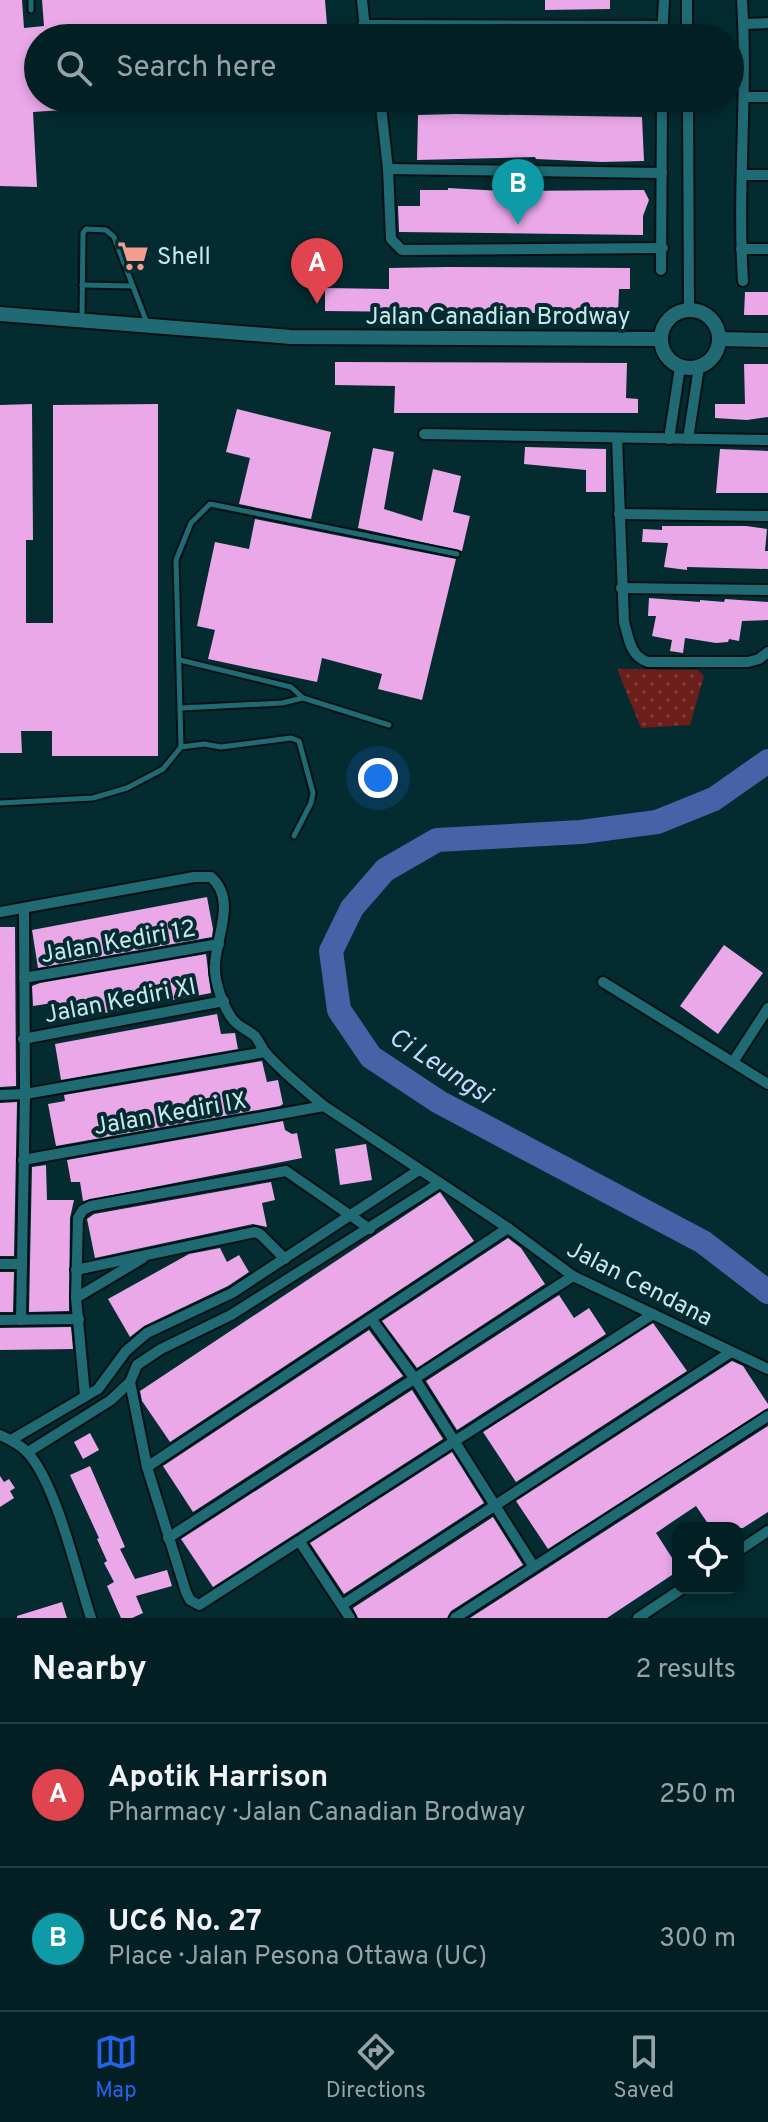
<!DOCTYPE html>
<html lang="en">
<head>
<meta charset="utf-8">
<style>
	body { margin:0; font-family:Overpass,sans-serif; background:#0c282c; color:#f1f3f6 }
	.controls { position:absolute; right:24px; bottom:24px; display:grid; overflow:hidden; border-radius:16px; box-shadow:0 4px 12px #0003 }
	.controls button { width:72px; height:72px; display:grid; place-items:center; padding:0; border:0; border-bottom:2px solid #233e41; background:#022024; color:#f1f3f6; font:40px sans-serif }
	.you { position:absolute; left:378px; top:778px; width:28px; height:28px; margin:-20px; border:6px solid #fff; border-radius:50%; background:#1a73e8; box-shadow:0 0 0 12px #1a73e833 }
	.badge { display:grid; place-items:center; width:52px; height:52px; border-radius:50%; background:#2563eb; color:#fff; font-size:26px; font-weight:700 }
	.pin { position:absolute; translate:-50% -66px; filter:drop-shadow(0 2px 4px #0008) }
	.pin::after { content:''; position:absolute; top:42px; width:28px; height:24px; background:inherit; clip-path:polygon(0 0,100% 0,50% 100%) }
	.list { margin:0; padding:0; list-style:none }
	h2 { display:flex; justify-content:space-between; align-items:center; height:104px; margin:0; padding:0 32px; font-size:34px }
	h2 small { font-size:26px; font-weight:400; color:#96a3a6 }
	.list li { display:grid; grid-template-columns:52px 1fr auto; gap:24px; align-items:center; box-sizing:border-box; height:144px; padding:0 32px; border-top:2px solid #233e41 }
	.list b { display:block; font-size:30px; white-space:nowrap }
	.list p { margin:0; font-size:26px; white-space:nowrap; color:#96a3a6 }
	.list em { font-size:26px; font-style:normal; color:#96a3a6 }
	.icon { flex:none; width:44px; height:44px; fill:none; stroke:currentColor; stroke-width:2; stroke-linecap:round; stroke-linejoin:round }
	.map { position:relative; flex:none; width:768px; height:1618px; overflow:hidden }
	.search { position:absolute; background:#022024; box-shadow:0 4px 12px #0003; left:24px; right:24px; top:24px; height:88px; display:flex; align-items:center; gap:20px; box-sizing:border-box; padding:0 28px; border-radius:44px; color:#96a3a6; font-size:30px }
	.sheet { height:392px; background:#022024 }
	nav { display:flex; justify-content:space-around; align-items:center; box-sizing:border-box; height:112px; border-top:2px solid #233e41; background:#022024; font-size:22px; color:#96a3a6 }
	nav a { display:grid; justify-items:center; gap:4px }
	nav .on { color:#2563eb }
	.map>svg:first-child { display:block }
</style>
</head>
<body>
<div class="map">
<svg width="768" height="1618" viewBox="0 0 768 1618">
	<defs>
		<pattern id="park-dots" width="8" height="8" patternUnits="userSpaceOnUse" patternTransform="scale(2)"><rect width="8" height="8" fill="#6c1e1a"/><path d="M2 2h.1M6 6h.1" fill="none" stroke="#803f3c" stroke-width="1.8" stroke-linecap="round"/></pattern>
	</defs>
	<rect width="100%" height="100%" fill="#032b30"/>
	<polygon fill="url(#park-dots)" points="617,669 698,670 704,676 690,725 641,728"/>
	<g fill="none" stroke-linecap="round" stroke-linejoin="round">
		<polyline stroke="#4962a7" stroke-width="24" points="768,761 714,799 657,822 581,832 437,840 385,870 352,908 331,951 339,1010 371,1057 439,1102 703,1242 768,1292"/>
	</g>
	<g fill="#eba8e9">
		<polygon points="0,0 22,0 24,28 44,26 42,0 325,0 328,38 38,38 38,98 120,98 120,106 33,112 37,187 0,186"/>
		<polygon points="545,0 610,0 610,9 545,10"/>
		<polygon points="455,114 642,117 644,161 602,162 536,159 535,157 417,160 418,115"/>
		<polygon points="448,188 502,191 644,190 649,200 643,216 643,235 399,232 398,206 420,206 420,190 448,190"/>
		<polygon points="447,267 630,268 630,289 619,289 618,314 325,311 325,288 389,289 389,268"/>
		<polygon points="745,292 768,292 768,315 744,315"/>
		<polygon points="335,362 627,363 626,398 638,399 638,413 394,413 395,386 335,385"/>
		<polygon points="744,364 768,364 768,417 747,420 715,418 715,404 745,404"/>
		<polygon points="32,404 33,540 26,540 26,623 53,623 53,405 158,404 158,756 52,756 52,731 21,731 22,753 0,753 0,405"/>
		<polygon points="237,409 331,432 311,519 239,504 250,458 226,452"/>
		<polygon points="525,447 606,449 606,492 586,492 586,470 524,464"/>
		<polygon points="373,448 394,452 384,509 422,521 433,469 461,476 453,512 470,516 462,551 358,528"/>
		<polygon points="720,449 768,451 768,493 716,493"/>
		<polygon points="255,519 456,559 422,700 378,689 382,674 322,658 317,682 208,659 215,630 197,626 215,542 249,549"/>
		<polygon points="662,526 746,526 767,529 765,551 768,551 768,569 687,567 687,570 664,567 668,543 642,542 643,529 662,530"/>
		<polygon points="649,598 700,602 700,600 724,602 725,599 768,602 768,620 742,621 739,641 729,639 728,642 716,643 685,638 683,653 670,651 672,640 652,636 656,616 648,616"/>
		<polygon points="207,897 213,929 212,937 38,968 32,930"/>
		<polygon points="0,927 15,927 16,1086 0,1087"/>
		<polygon points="724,945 763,973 718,1034 680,1006"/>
		<polygon points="206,954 211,993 62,1021 59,1002 33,1006 32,986 40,983"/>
		<polygon points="217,1014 221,1034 235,1033 238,1049 61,1080 55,1044"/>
		<polygon points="262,1061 267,1082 278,1080 283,1104 280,1106 56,1146 48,1104 65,1101 64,1095"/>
		<polygon points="17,1102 14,1256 0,1256 0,1103"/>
		<polygon points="283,1121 285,1130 292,1134 297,1133 302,1158 83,1201 80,1182 71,1182 67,1160"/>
		<polygon points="366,1144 372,1180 340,1185 335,1149"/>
		<polygon points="46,1165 47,1200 74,1200 70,1218 69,1311 29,1312 32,1167"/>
		<polygon points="271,1182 275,1200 262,1203 267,1227 253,1224 95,1258 87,1219 94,1214"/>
		<polygon points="440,1192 474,1241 170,1442 142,1401 140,1391"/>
		<polygon points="508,1238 521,1248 545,1284 417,1368 382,1321"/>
		<polygon points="220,1248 227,1262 239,1255 249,1272 228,1286 144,1326 130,1337 108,1299 189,1254"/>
		<polygon points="0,1272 14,1272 13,1312 0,1312"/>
		<polygon points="559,1295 574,1318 589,1308 606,1334 457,1430 426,1381"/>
		<polygon points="653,1323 687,1371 516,1482 483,1432"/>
		<polygon points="71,1327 73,1349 0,1350 0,1328"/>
		<polygon points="369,1330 403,1376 193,1512 163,1466"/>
		<polygon points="732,1361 743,1366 768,1404 768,1408 548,1549 516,1501"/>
		<polygon points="412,1390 443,1439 213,1587 181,1539"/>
		<polygon points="768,1426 768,1512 743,1528 711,1528 696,1506 672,1522 656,1533 678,1567 678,1571 607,1618 470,1618"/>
		<polygon points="90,1433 99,1450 83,1459 74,1442"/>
		<polygon points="452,1452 484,1503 344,1594 310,1543"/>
		<polygon points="90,1466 125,1547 120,1549 135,1579 167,1570 172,1586 136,1596 143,1613 132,1618 121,1618 107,1586 114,1582 104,1563 107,1561 97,1539 99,1538 70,1475"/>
		<polygon points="0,1476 4,1482 9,1479 15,1488 10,1491 14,1498 0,1507"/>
		<polygon points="493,1517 523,1565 451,1611 447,1618 358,1618 353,1608"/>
		<polygon points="62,1602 67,1618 17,1618 17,1616"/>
	</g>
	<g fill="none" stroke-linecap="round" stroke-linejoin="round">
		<defs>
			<g id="lane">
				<polyline points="31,0 31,10"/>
				<polyline points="82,285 132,286"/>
				<polyline points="82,318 83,233 86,229 106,230 114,237 147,323"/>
				<polyline points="180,660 291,687 303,698 389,725"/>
				<polyline points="181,708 282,703 303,698"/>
				<polyline points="181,747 176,560 191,523 210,504 457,554"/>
				<polyline points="0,803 93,798 127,788 163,769 181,747 204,744 221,747 291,738 299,741 313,793 311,803 294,836"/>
			</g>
			<g id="street">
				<polyline points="362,0 366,38"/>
				<polyline points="687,0 687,38"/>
				<path d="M742 0C748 94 737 187 743 281"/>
				<polyline points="744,24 768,23"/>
				<polyline points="363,25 662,26"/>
				<polyline points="662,38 664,0"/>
				<polyline points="744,97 768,97"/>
				<polyline points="380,98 388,169 391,239 402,250 663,248"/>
				<polyline points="494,98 662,99"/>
				<polyline points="688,98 689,310"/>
				<polyline points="388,169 662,173"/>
				<polyline points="743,175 768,175"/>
				<polyline points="741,249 768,249"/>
				<polyline points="661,270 662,98"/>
				<polyline points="424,434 768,440"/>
				<path d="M617 438 624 622C629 639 630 656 648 662H748L759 659 768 652"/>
				<polyline points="669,439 680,367"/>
				<polyline points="688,439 699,367"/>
				<polyline points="619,514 768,516"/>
				<polyline points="621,588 768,590"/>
				<path d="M0 912 194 877H211C237 900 216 936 215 965 214 980 222 1004 231 1017 237 1027 247 1029 255 1036 259 1041 261 1047 265 1052 282 1072 304 1089 324 1106L508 1228 573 1276 768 1369"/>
				<polyline points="24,978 219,944"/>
				<polyline points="603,982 768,1084"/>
				<polyline points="23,1039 224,1001"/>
				<polyline points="733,1062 768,1008"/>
				<polyline points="0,1095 25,1094 265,1052"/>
				<polyline points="23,1160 324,1106"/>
				<polyline points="0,1264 21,1264"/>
				<polyline points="76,1270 255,1232 260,1234 285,1259"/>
				<polyline points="76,1298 143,1258"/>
				<polyline points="0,1320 79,1319"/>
				<polyline points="21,1320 25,1094 24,909"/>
				<polyline points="372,1320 415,1379 534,1567"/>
				<polyline points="130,1382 147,1467 186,1592 190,1600 199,1605 653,1314"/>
				<polyline points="85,1396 76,1298 78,1218 83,1210 91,1206 286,1171 370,1229"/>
				<path d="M0 1435C9 1439 19 1444 26 1451 56 1481 77 1576 91 1618"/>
				<polyline points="11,1440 98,1389 126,1351 147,1333 232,1293 419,1170"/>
				<polyline points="28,1452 111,1400 130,1382 137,1365 161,1349 231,1315 438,1184"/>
				<polyline points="147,1467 508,1228"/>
				<polyline points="168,1538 573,1276"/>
				<polyline points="300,1542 350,1618"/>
				<polyline points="738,1551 768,1531"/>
				<polyline points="342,1605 731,1352"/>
				<polyline points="455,1618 768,1416"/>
				<polyline points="638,1618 683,1588"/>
			</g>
			<g id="secondary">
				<circle cx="690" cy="339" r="29"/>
				<polyline points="0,314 291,337 660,339"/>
				<polyline points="719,339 768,340"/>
			</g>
		</defs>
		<use href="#lane" stroke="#001114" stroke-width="9"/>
		<use href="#street" stroke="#001114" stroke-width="14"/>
		<use href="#secondary" stroke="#001114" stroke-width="18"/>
		<use href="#lane" stroke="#206a73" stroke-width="5"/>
		<use href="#street" stroke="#206a73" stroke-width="10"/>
		<use href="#secondary" stroke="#206a73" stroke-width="14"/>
	</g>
	<defs>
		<symbol id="supermarket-bare" viewBox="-9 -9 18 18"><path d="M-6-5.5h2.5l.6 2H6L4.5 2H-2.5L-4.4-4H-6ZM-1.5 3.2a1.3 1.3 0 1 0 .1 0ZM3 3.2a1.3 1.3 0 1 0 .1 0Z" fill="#f59c91" stroke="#032b30" stroke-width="2.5" paint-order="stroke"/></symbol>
	</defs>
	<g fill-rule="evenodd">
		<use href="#supermarket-bare" x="111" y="234" width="44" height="44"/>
	</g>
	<g text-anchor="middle" stroke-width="8" stroke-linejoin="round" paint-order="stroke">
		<g font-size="24" fill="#c7e8ed" stroke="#032b30" text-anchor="start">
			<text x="157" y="264">Shell</text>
		</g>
		<g font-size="24" fill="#c7e8ed" stroke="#032b30">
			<text x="498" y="324">Jalan Canadian Brodway</text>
			<text transform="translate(118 941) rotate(-10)" y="8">Jalan Kediri 12</text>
			<text transform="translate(120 1000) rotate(-11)" y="8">Jalan Kediri XI</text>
			<text transform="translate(170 1113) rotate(-10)" y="8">Jalan Kediri IX</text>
			<text transform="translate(640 1283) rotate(27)" y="8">Jalan Cendana</text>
		</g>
		<g font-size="26" font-style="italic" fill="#c7d7ff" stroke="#032b30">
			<text transform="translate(441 1065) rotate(33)" y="9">Ci Leungsi</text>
		</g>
	</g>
</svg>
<div class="controls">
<button><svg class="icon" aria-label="locate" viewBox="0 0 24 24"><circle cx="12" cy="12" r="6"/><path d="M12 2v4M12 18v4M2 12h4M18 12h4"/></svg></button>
</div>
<div class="you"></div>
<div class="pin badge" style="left:317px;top:304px;background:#e0444e">A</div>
<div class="pin badge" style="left:518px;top:225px;background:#0f9aa8">B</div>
<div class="search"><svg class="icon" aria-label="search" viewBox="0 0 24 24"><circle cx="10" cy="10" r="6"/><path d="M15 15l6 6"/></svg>Search here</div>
</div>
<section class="sheet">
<h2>Nearby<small>2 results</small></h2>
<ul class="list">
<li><span class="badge" style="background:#e0444e">A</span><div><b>Apotik Harrison</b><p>Pharmacy · Jalan Canadian Brodway</p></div><em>250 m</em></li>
<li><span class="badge" style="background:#0f9aa8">B</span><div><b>UC6 No. 27</b><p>Place · Jalan Pesona Ottawa (UC)</p></div><em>300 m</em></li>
</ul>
</section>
<nav>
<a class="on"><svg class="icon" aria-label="map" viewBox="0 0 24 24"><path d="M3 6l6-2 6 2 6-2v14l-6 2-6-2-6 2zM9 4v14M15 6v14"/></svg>Map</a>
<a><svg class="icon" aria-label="directions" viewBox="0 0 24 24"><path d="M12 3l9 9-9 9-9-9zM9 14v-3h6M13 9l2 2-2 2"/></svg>Directions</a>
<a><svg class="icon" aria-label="saved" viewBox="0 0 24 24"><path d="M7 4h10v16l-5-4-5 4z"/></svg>Saved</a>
</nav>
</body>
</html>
